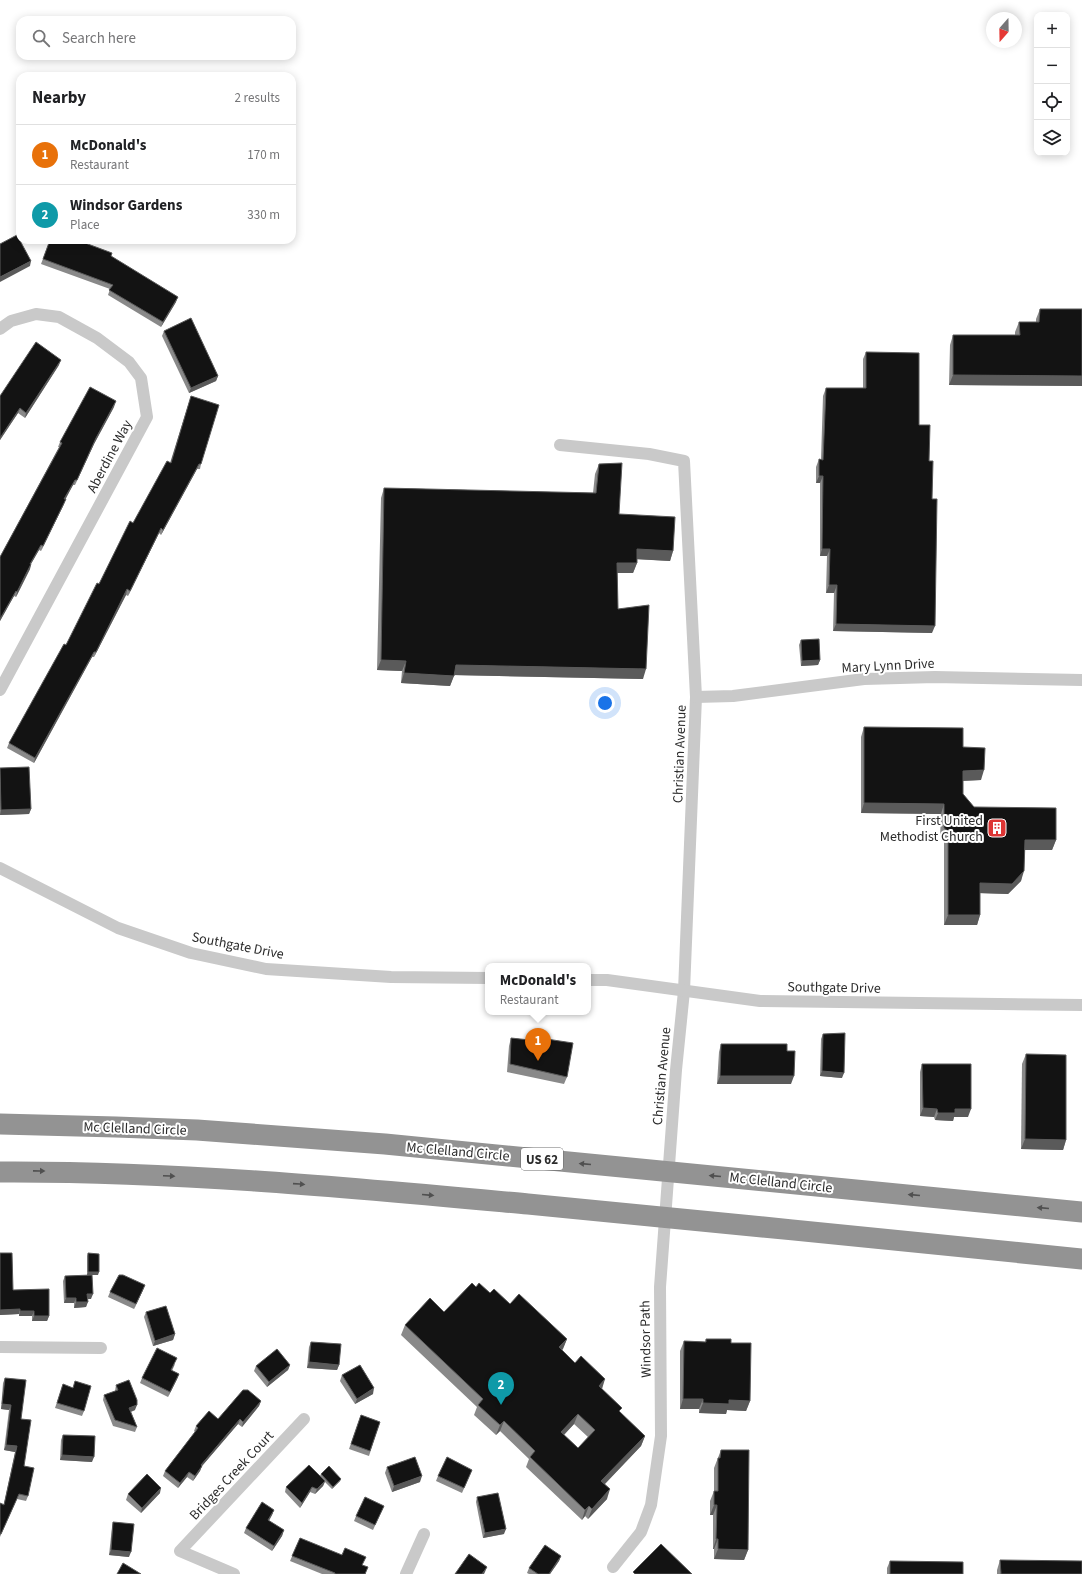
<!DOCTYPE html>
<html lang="en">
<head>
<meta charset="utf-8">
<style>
	body { margin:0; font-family:"Source Sans 3",sans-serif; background:#f2f2f2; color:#202124 }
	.controls { position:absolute; right:12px; top:12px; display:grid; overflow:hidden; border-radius:8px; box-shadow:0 2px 10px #0003 }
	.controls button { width:36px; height:36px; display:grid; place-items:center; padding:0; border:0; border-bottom:1px solid #e0e0e0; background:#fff; color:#202124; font:20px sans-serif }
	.compass { position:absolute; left:986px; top:12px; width:36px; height:36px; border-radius:50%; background:#fff; box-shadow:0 2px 10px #0003; rotate:200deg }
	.you { position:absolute; left:605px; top:703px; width:14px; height:14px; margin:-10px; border:3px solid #fff; border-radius:50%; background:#1a73e8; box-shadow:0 0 0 6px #1a73e833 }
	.badge { display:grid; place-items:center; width:26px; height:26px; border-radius:50%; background:#1a73e8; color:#fff; font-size:13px; font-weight:700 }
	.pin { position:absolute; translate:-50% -33px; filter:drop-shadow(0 1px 2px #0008) }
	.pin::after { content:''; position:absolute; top:21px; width:14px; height:12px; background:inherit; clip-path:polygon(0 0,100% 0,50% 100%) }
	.popup { position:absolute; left:485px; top:963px; width:106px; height:52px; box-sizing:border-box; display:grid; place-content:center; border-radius:8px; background:#fff; filter:drop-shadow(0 1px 3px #0005); font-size:13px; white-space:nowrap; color:#757577 }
	.popup b { font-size:15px; color:#202124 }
	.popup::after { content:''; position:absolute; left:50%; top:100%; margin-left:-8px; border:8px solid transparent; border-top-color:#fff }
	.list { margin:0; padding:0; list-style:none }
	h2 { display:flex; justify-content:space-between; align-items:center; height:52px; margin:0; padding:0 16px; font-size:17px }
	h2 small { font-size:13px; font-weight:400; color:#757577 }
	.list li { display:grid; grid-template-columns:26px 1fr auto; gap:12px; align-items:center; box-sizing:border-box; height:60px; padding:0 16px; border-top:1px solid #e0e0e0 }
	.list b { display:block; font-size:15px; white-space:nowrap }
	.list p { margin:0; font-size:13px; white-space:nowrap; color:#757577 }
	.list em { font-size:13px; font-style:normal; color:#757577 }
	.icon { flex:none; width:22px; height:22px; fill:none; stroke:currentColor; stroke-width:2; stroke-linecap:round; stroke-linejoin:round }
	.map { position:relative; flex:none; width:1082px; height:1574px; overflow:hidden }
	.search { position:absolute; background:#fff; box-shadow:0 2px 10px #0003; left:16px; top:16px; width:280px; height:44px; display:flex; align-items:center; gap:10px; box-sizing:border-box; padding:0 14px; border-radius:12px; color:#757577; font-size:15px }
	.panel { position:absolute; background:#fff; box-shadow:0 2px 10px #0003; left:16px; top:72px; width:280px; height:172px; border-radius:12px }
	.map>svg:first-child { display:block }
</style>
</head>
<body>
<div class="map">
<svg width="1082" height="1574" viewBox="0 0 1082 1574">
	<rect width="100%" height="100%" fill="#fff"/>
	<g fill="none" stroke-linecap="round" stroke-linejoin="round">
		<g stroke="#c9c9c9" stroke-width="12">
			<polyline points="0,329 11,321 36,314 59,317 97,338 129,362 141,378 147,417 0,690"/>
			<polyline points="560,445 649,454 684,461 696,697 684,991 676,1070 660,1287 661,1436 651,1505 641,1532 613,1567"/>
			<polyline points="696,697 733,696 864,679 935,677 1082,680"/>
			<polyline points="0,868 118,928 191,953 266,969 391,977 488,978"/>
			<polyline points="588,980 607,980 760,1001 1082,1005"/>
			<polyline points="0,1347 101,1348"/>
			<polyline points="234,1574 180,1551 304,1419"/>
			<polyline points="406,1574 424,1534"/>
		</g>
		<g stroke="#939393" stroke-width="21">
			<polyline points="0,1124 116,1127 197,1130 385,1144 1082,1212"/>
			<path d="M0 1172C177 1171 353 1188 528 1204 713 1222 897 1240 1082 1259"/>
		</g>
	</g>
	<g fill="#898989" fill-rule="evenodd">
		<polygon points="50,240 111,256 176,302 161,327 108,295 110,289 41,264"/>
		<polygon points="1040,309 1082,309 1082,386 949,385 950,345 953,335 1015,335 1015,332 1019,322 1036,322 1036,319"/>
		<polygon points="164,331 218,376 216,381 189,393 162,336"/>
		<polygon points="866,352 919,425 929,461 932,499 932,633 833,631 834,593 826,593 827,556 820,556 820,483 816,483 816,467 819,459 821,459 823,396 826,388 863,388 863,359"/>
		<polygon points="59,365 25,418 18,413 0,440 0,396"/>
		<polygon points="191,396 201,464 200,469 197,469 161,535 159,533 128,596 126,595 94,657 92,657 34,763 7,748 9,743 66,645 133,523 170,463"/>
		<polygon points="114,407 94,444 75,485 73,485 65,499 64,504 41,551 39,550 31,564 30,569 16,597 14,596 0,621 0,557 59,447 58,447 60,442"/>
		<polygon points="599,464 619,514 673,551 670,561 637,559 637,563 633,573 617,573 618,609 643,679 454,675 450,686 401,683 402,671 377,670 381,498 384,488 593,493 595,474"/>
		<polygon points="801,640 820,660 818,665 801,666 799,645"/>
		<polygon points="864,727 963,747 981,780 963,781 963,794 974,807 1056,840 1052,850 1025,850 1021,881 1008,894 980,893 980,915 977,925 944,925 944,841 940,838 941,814 861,813 861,737"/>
		<polygon points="0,768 31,809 29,814 0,815"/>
		<polygon points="823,1034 842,1078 820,1076 821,1039"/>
		<polygon points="511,1038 538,1041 540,1038 567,1077 564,1084 507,1072 509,1046"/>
		<polygon points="721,1044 791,1084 717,1084 719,1052"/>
		<polygon points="1026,1054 1066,1140 1063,1150 1021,1149 1022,1064"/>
		<polygon points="922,1064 968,1117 954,1117 953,1121 935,1120 934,1117 920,1116 920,1072"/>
		<polygon points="0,1253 13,1290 49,1316 47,1321 32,1321 32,1316 19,1316 19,1314 0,1315"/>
		<polygon points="88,1253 98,1275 87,1275 87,1256"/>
		<polygon points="65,1276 91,1299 88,1299 86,1307 74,1308 74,1303 64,1303 63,1281"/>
		<path d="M476 1287 490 1293 510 1304 567 1339 562 1350 602 1389 620 1413 645 1436 641 1446 605 1484 607 1499 588 1519 585 1516 582 1520 526 1467 529 1459 500 1431 496 1435 474 1415 477 1407 401 1335 405 1325 444 1312ZM574 1424 588 1437 578 1448 564 1435Z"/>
		<polygon points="143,1290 134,1309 108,1297 110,1292"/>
		<polygon points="146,1312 175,1334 173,1340 153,1346 144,1317"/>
		<polygon points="706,1339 731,1343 750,1401 746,1411 727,1410 726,1414 699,1413 699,1409 680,1409 680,1351 684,1341 705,1342"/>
		<polygon points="311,1342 339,1365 337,1370 307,1368 309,1347"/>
		<polygon points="175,1364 172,1371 179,1374 177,1379 168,1397 140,1383 142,1378"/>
		<polygon points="290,1365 288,1370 267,1387 254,1371 256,1366"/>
		<polygon points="342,1375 373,1394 355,1404 340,1381"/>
		<polygon points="5,1378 21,1419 24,1466 28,1496 26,1501 17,1499 0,1537 0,1503 4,1504 15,1452 4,1450 9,1410 1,1409 3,1383"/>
		<polygon points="63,1384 84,1411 82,1416 55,1408"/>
		<polygon points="116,1385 135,1410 131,1412 137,1427 135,1432 113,1426 103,1400 104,1395 115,1391"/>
		<polygon points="261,1401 259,1406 242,1427 238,1424 202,1466 200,1471 193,1481 187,1477 178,1488 163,1476 165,1471 195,1432 194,1431 196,1426 218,1419"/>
		<polygon points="361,1415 380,1422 369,1456 349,1449"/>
		<polygon points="63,1435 92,1462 60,1460 61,1440"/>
		<polygon points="721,1450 748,1550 744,1560 714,1559 714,1549 713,1549 713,1515 710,1515 710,1501 714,1491 714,1468"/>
		<polygon points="387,1467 420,1482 392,1492 385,1473"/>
		<polygon points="472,1470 462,1493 436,1481 438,1476"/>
		<polygon points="321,1474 341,1479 340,1481 332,1489 325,1482 323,1486 315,1494 310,1492 300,1508 285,1492 286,1487 320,1476"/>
		<polygon points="160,1493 141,1513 126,1500 128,1494"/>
		<polygon points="477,1497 504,1534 483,1538 476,1502"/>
		<polygon points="384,1506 373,1530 354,1521 356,1516"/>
		<polygon points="274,1510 272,1515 269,1521 284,1530 282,1536 272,1551 244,1533 246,1528"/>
		<polygon points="113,1522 129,1557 109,1555 112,1527"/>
		<polygon points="300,1538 363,1565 366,1574 322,1574 290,1561"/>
		<polygon points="561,1556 559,1561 550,1574 529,1574 527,1573 529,1568"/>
		<polygon points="1000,1560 1082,1574 997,1574 997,1570"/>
		<polygon points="890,1561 963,1574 887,1574 887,1568"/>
	</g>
	<g fill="#5a5a5a">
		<polygon points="31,261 30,266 0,282 0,277"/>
		<polygon points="178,297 176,302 161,327 163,322"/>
		<polygon points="61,360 59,365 25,418 26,413"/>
		<polygon points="953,375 1082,376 1082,386 949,385"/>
		<polygon points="218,376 216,381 189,393 191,388"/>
		<polygon points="116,401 114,407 94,444 75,485 96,438"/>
		<polygon points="20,408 18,413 0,440 0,438"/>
		<polygon points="199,464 197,469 161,535 163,530"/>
		<polygon points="819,476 823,476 820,483 816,483"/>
		<polygon points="75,480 73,485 63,504 64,499"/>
		<polygon points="66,499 64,504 41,551 43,546"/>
		<polygon points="161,528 159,533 128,596 130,591"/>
		<polygon points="41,545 39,550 28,569 30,564"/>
		<polygon points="637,549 673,551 670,561 633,559"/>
		<polygon points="822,549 830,549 827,556 820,556"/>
		<polygon points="617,563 637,563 633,573 614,573"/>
		<polygon points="31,564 30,569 16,597 17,592"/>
		<polygon points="829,585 837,585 834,593 826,593"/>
		<polygon points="127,589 126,595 94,657 96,652"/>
		<polygon points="16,591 14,596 0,621 0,619"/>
		<polygon points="836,624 935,626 932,633 833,631"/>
		<polygon points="94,652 92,657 34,763 35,758"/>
		<polygon points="381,660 406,661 402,671 377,670"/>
		<polygon points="820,660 818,665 801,666 802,661"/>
		<polygon points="456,665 646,669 643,679 452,675"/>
		<polygon points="404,673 454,676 450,686 401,683"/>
		<polygon points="984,770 981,780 959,781 963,771"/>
		<polygon points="864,803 944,804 941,814 861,813"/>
		<polygon points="31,809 29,814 0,815 1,810"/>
		<polygon points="1025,840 1056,840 1052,850 1021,850"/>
		<polygon points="1024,871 1021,881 1008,894 976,893 980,883"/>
		<polygon points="948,915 980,915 977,925 944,925"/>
		<polygon points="822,1071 844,1073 842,1078 820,1076"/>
		<polygon points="720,1076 794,1076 791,1084 717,1084"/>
		<polygon points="923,1108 937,1109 934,1117 920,1116"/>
		<polygon points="955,1109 971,1109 968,1117 954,1117 953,1121 935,1120 938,1113"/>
		<polygon points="1025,1139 1066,1140 1063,1150 1021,1149"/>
		<polygon points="88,1272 99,1272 98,1275 87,1275"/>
		<polygon points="145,1285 143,1290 134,1309 136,1304"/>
		<polygon points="87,1294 93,1294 91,1299 86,1299"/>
		<polygon points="66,1298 76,1298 74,1303 64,1303"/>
		<polygon points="76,1302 88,1302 86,1307 74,1308"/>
		<polygon points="20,1309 19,1314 0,1315 0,1310"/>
		<polygon points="20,1311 34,1311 32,1316 19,1316"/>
		<polygon points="34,1316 49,1316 47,1321 32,1321"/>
		<polygon points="175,1334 173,1340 153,1346 155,1341"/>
		<polygon points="567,1339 563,1349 555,1357 559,1347"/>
		<polygon points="309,1362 339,1365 337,1370 307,1368"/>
		<polygon points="290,1365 288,1370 267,1387 269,1382"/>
		<polygon points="179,1374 177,1379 168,1397 170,1392"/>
		<polygon points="605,1379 602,1389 599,1386"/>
		<polygon points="374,1388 373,1394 355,1404 357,1399"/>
		<polygon points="683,1399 703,1399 699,1409 680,1409"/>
		<polygon points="729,1400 750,1401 746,1411 727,1410 726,1414 699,1413 703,1403"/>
		<polygon points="261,1401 259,1406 242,1427 243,1422"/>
		<polygon points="2,1404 11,1405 9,1410 1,1409"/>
		<polygon points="137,1405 135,1410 127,1413 129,1408"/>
		<polygon points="578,1414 574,1424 557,1442 561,1432"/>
		<polygon points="240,1419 238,1424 202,1466 200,1471 193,1481 195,1476 201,1465"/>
		<polygon points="504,1421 500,1431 496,1435 500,1425"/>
		<polygon points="645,1436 641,1446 598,1491 601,1481"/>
		<polygon points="6,1445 17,1446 15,1452 4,1450"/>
		<polygon points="62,1455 94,1457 92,1462 60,1460"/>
		<polygon points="189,1472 187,1477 178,1488 180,1483"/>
		<polygon points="422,1476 420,1482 392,1492 394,1486"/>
		<polygon points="341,1479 340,1481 332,1489 333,1487"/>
		<polygon points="325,1481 323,1486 315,1494 317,1489"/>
		<polygon points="312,1487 310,1492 300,1508 302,1503"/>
		<polygon points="161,1488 160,1493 141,1513 142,1508"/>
		<polygon points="610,1489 607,1499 588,1519 592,1509"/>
		<polygon points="714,1505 717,1505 713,1515 710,1515"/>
		<polygon points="589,1506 585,1516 582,1520 585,1510"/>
		<polygon points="274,1510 272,1515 266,1525 268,1520"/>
		<polygon points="506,1529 504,1534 483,1538 485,1533"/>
		<polygon points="284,1530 282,1536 272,1551 274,1546"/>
		<polygon points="716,1539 718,1539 714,1549 713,1549"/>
		<polygon points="718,1549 748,1550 744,1560 714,1559"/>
		<polygon points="111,1550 131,1552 129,1557 109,1555"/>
		<polygon points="561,1556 559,1561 550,1574 549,1574"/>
		<polygon points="487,1567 485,1572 484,1574 482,1574"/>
	</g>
	<g fill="#131313" stroke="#5a5a5a" fill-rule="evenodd">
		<polygon points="17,235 31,261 0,277 0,244"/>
		<polygon points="50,240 77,240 112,253 111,256 178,297 163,322 109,290 113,285 43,259"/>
		<polygon points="1040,309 1082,309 1082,376 953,375 953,335 1020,335 1019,322 1039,322"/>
		<polygon points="191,318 218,376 191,388 164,331"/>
		<polygon points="36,342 61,360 26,413 20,408 0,438 0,396"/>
		<polygon points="866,352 919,353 919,425 930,425 929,461 933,461 932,499 937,499 935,626 836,624 837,585 829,585 830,549 822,549 823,476 819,476 819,459 823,460 826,388 866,388"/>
		<polygon points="90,387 116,401 96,438 77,480 75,480 64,499 66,499 43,546 41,545 30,564 31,564 17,592 16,591 0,619 0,557 62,443 60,442"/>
		<polygon points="191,396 219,405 201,464 199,464 163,530 161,528 130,591 127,589 96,652 94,652 35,758 9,743 64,644 66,645 97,583 99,584 130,521 133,523 167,461 171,463"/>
		<polygon points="622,463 619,514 675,517 673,551 637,549 637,563 617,563 618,609 649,605 646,669 456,665 454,676 404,673 406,661 381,660 384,488 596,493 599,464"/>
		<polygon points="819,639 820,660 802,661 801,640"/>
		<polygon points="864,727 963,728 963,747 985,748 984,770 963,771 963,794 974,807 1056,808 1056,840 1025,840 1024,871 1012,884 980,883 980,915 948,915 948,831 944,828 944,804 864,803"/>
		<polygon points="29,767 31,809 1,810 0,768"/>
		<polygon points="845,1033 844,1073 822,1071 823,1034"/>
		<polygon points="511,1038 539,1041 540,1038 573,1043 567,1077 510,1064"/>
		<polygon points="721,1044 787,1044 787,1051 795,1051 794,1076 720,1076"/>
		<polygon points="1026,1054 1066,1055 1066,1140 1025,1139"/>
		<polygon points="922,1064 971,1064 971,1109 955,1109 955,1113 938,1113 937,1109 923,1108"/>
		<polygon points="0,1253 12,1253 13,1290 49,1289 49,1316 34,1316 34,1311 20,1311 20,1309 0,1310"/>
		<polygon points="88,1253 99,1254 99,1272 88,1272"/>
		<polygon points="92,1275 93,1294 87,1294 88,1302 76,1302 76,1298 66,1298 65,1276"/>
		<polygon points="119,1275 123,1275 145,1285 136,1304 110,1292"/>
		<path d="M472 1283 476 1287 479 1283 490 1293 494 1289 510 1304 519 1294 567 1339 559 1347 575 1363 581 1356 605 1379 599 1386 622 1408 619 1411 645 1436 601 1481 610 1489 592 1509 589 1506 585 1510 530 1457 535 1451 504 1421 500 1425 478 1405 483 1399 405 1325 430 1298 444 1312ZM578 1414 595 1430 578 1448 561 1432Z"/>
		<polygon points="166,1306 175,1334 155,1341 146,1312"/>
		<polygon points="706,1339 731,1339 731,1343 751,1343 750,1401 729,1400 729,1404 703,1403 703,1399 683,1399 684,1341 706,1342"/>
		<polygon points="311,1342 341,1344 339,1365 309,1362"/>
		<polygon points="157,1348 177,1358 171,1370 179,1374 170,1392 142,1378"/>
		<polygon points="277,1349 290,1365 269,1382 256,1366"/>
		<polygon points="360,1365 374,1388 357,1399 342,1375"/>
		<polygon points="5,1378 26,1380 21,1419 31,1420 24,1466 34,1468 28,1496 19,1494 1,1534 0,1534 0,1503 4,1505 17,1446 6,1445 11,1405 2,1404"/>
		<polygon points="129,1380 137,1400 137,1405 129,1408 137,1427 115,1420 104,1395 118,1390 116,1385"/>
		<polygon points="75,1381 91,1386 84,1411 57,1403 63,1384 73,1388"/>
		<polygon points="243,1390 248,1390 261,1401 243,1422 240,1419 201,1465 202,1466 195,1476 189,1472 180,1483 165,1471 198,1428 196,1426 209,1411 218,1419"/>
		<polygon points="361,1415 380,1422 370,1451 351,1444"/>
		<polygon points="63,1435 95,1436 94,1457 62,1455"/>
		<polygon points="721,1450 749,1450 748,1550 718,1549 718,1539 716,1539 717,1505 714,1505 714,1491 718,1491 718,1458 720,1458"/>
		<polygon points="415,1457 422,1476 394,1486 387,1467"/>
		<polygon points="447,1457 472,1470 464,1488 438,1476"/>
		<polygon points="309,1465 325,1481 317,1489 312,1487 302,1503 286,1487"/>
		<polygon points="329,1466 341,1479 333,1487 321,1474"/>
		<polygon points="147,1474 161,1488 142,1508 128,1494"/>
		<polygon points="498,1493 506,1529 485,1533 477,1497"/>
		<polygon points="365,1497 384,1506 375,1525 356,1516"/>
		<polygon points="262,1502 274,1510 268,1520 284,1530 274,1546 246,1528"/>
		<polygon points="113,1522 134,1524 131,1552 111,1550"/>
		<polygon points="300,1538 342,1555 345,1548 366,1557 362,1565 368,1567 365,1574 335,1574 335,1573 292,1556"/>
		<polygon points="661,1544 692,1574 635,1574 633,1572"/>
		<polygon points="545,1545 561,1556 549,1574 538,1574 529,1568"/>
		<polygon points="469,1554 487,1567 482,1574 455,1574"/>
		<polygon points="1000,1560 1082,1561 1082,1574 1001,1574"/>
		<polygon points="890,1561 963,1562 963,1574 890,1574"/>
		<polygon points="123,1563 141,1574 117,1574"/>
	</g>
	<defs><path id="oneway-solid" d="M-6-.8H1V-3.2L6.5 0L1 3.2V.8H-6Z"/></defs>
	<g fill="#505050">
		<use href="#oneway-solid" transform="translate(585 1164) rotate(-175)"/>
		<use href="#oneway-solid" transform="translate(39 1171) rotate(1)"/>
		<use href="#oneway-solid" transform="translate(169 1176) rotate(3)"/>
		<use href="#oneway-solid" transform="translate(715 1176) rotate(-175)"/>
		<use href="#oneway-solid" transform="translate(299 1184) rotate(4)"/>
		<use href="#oneway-solid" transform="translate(428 1195) rotate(5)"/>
		<use href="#oneway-solid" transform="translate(914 1195) rotate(-175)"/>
		<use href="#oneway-solid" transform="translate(1043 1208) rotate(-175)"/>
	</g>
	<defs>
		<symbol id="building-square" viewBox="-11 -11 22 22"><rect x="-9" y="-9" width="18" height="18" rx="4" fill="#dd3534" stroke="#fff"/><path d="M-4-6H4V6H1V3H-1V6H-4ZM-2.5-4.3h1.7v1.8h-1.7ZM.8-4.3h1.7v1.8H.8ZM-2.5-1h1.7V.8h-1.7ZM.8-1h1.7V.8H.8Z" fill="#fff"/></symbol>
	</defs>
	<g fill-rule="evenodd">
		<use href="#building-square" x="986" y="817" width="22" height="22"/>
	</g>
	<g text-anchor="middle" stroke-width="4" stroke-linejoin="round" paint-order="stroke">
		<rect fill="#fff" stroke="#6b6b6b" stroke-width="1" x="521" y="1148" width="42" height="22" rx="3"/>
		<g font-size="13" font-weight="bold" fill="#2c2c2c">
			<text x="542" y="1164">US 62</text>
		</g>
		<g font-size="14" fill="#2c2c2c" stroke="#fff">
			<text transform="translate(109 456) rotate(-62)" y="5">Aberdine Way</text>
			<text transform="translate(888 665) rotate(-3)" y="5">Mary Lynn Drive</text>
			<text transform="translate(679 754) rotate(-88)" y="5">Christian Avenue</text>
			<text transform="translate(238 945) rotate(11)" y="5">Southgate Drive</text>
			<text transform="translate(834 987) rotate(1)" y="5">Southgate Drive</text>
			<text transform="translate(661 1076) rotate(-85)" y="5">Christian Avenue</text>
			<text transform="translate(135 1128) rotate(2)" y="5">Mc Clelland Circle</text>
			<text transform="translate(458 1151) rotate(5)" y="5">Mc Clelland Circle</text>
			<text transform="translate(781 1182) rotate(6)" y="5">Mc Clelland Circle</text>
			<text transform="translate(645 1339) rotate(-91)" y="5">Windsor Path</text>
			<text transform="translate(231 1475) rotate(-47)" y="5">Bridges Creek Court</text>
		</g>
		<g font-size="14" fill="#2c2c2c" stroke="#fff" text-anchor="end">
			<text x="983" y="825">First United<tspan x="983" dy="16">Methodist Church</tspan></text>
		</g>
	</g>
</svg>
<div class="controls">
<button>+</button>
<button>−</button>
<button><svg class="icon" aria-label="locate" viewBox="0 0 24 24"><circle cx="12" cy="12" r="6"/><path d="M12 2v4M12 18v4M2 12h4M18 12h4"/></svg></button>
<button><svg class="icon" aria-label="layers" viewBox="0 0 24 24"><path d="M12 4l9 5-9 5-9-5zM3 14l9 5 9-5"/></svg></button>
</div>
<svg class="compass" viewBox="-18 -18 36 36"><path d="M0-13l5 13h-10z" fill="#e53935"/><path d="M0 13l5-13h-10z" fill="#757577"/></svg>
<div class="you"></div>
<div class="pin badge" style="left:538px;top:1061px;background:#e8710a">1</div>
<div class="popup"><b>McDonald's</b>Restaurant</div>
<div class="pin badge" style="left:501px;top:1405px;background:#0f9aa8">2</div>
<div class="search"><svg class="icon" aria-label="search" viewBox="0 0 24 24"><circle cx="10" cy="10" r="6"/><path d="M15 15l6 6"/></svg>Search here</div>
<section class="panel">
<h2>Nearby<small>2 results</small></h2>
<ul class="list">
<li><span class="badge" style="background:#e8710a">1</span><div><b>McDonald's</b><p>Restaurant</p></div><em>170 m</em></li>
<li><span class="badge" style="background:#0f9aa8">2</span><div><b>Windsor Gardens</b><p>Place</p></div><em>330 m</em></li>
</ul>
</section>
</div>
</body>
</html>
